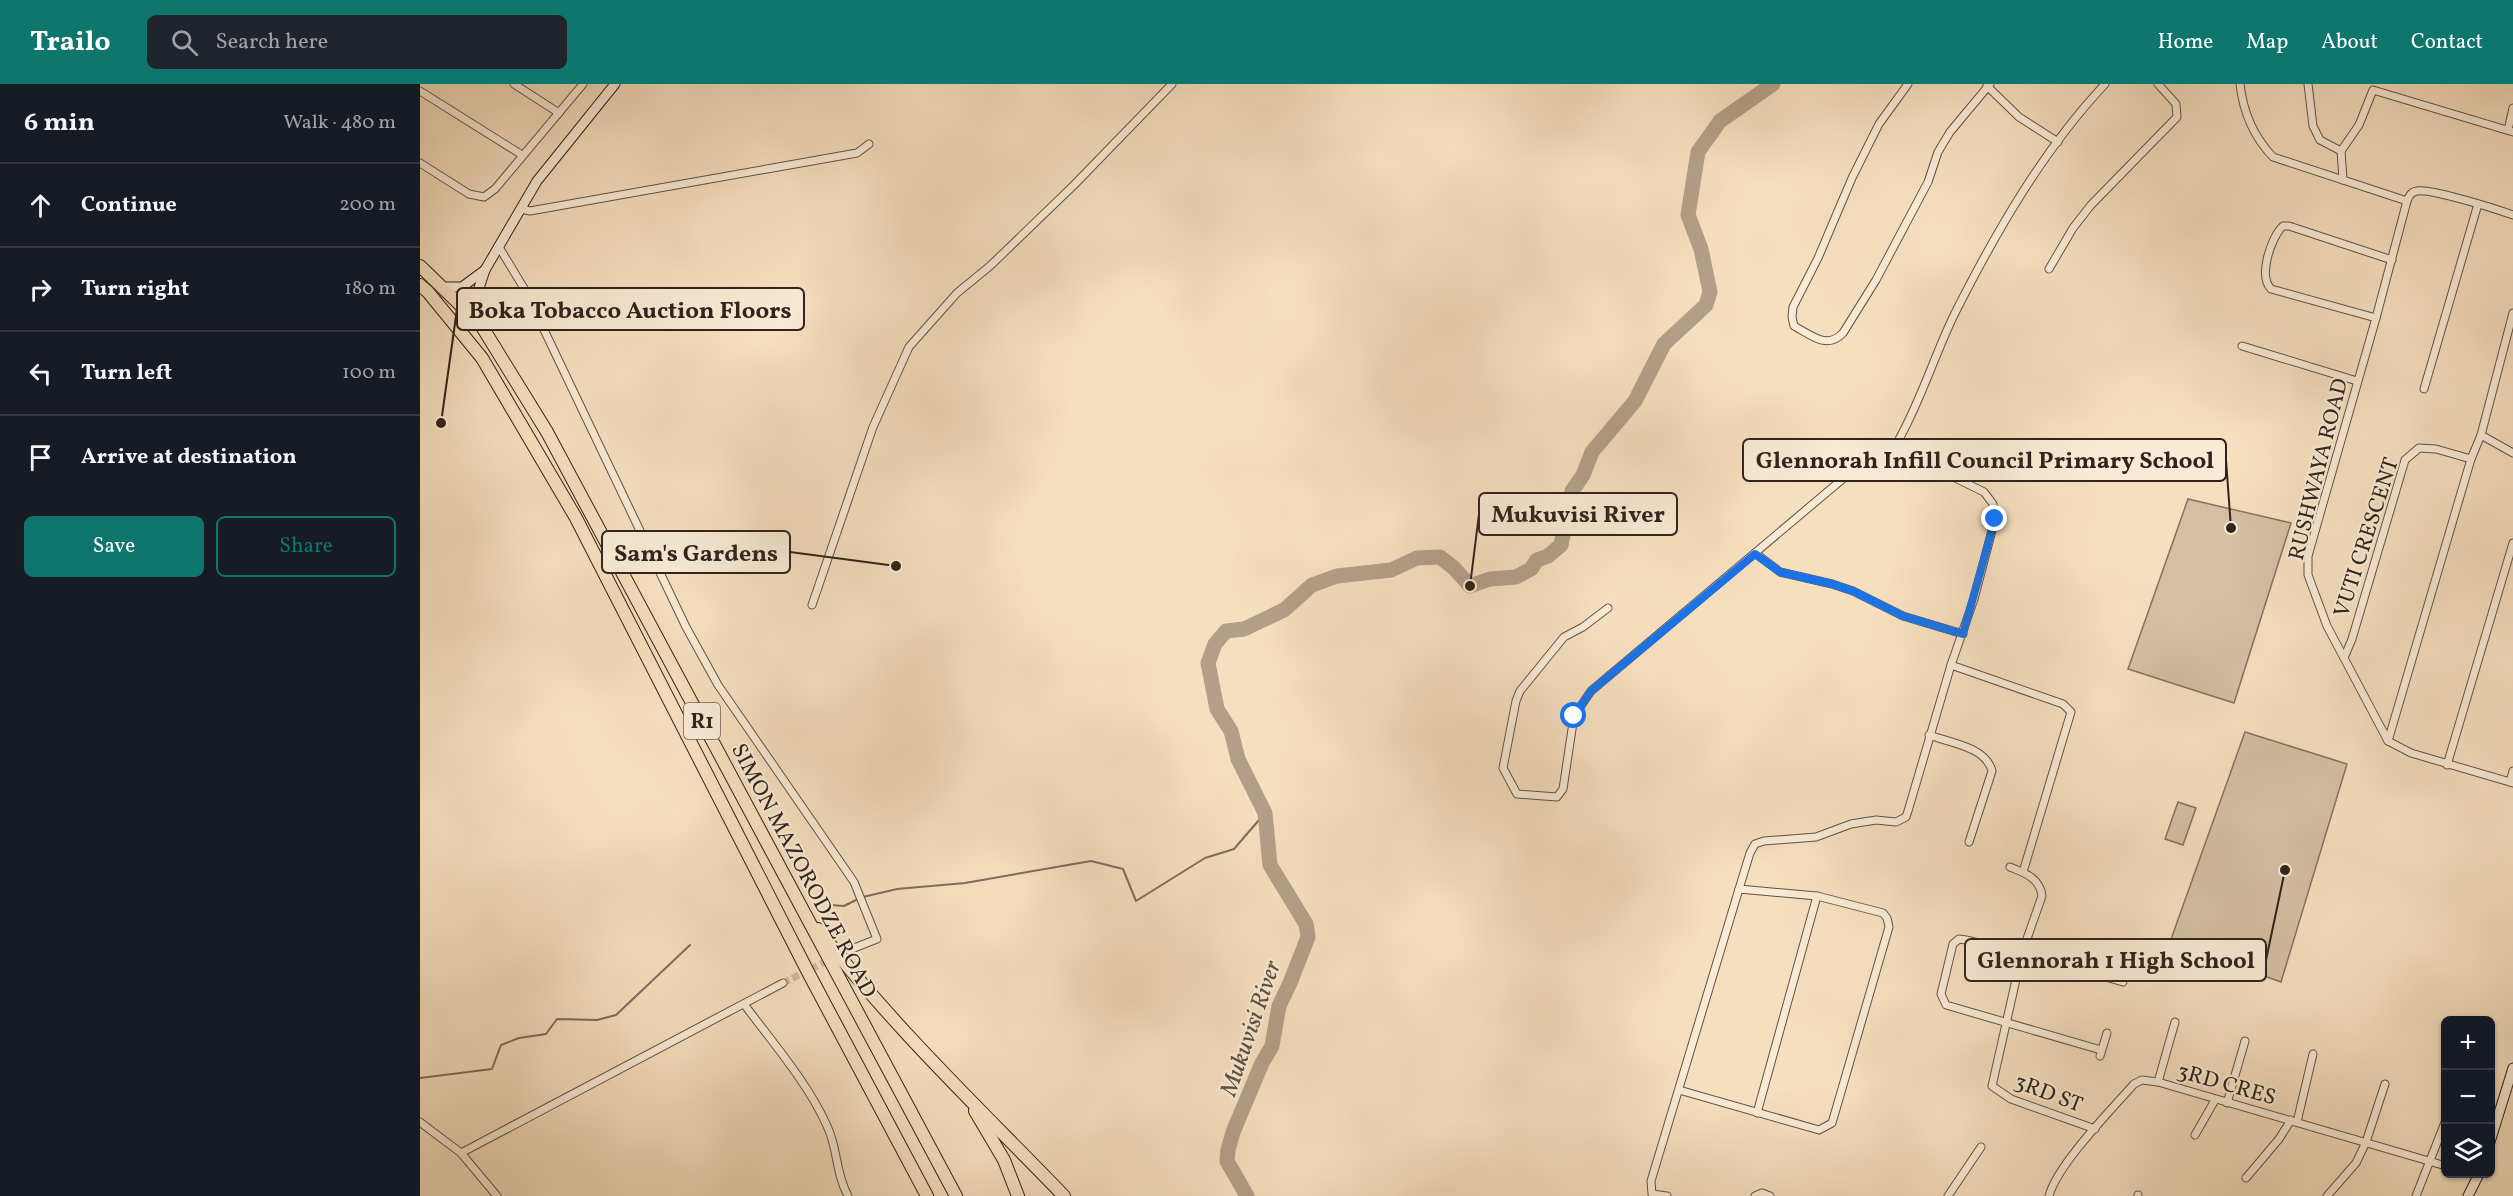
<!DOCTYPE html>
<html lang="en">
<head>
<meta charset="utf-8">
<style>
	body { margin:0; font-family:Vollkorn,serif; background:#20242c; color:#f1f3f6 }
	.controls { position:absolute; right:18px; bottom:18px; display:grid; overflow:hidden; border-radius:9px; box-shadow:0 2px 4px #0004 }
	.controls button { width:54px; height:54px; display:grid; place-items:center; padding:0; border:0; border-bottom:2px solid #363941; background:#171b24; color:#f1f3f6; font:30px sans-serif }
	.stop { position:absolute; width:18px; height:18px; margin:-14px; border:4px solid #1a73e8; border-radius:50%; background:#fff }
	.stop.end { background:#1a73e8; border-color:#fff; box-shadow:0 2px 6px #0008 }
	.list { margin:0; padding:0; list-style:none }
	h2 { display:flex; justify-content:space-between; align-items:center; height:78px; margin:0; padding:0 24px; font-size:26px }
	h2 small { font-size:20px; font-weight:400; color:#9ea1a6 }
	.list li { display:grid; grid-template-columns:39px 1fr auto; gap:18px; align-items:center; box-sizing:border-box; height:84px; padding:0 24px; border-top:2px solid #363941 }
	.list b { display:block; font-size:22px; white-space:nowrap }
	.list em { font-size:20px; font-style:normal; color:#9ea1a6 }
	.actions { display:flex; gap:12px; padding:18px 24px }
	.actions a { flex:1; padding:14px 0; border:2px solid #0f766e; border-radius:9px; text-align:center; font-size:21px; color:#0f766e }
	.actions .main { background:#0f766e; color:#fff }
	.icon { flex:none; width:33px; height:33px; fill:none; stroke:currentColor; stroke-width:2; stroke-linecap:round; stroke-linejoin:round }
	.map { position:relative; flex:none; width:2093px; height:1112px; overflow:hidden }
	header { display:flex; align-items:center; gap:36px; box-sizing:border-box; height:84px; padding:0 30px; background:#0f766e; color:#fff }
	header strong { font-size:28px }
	nav { display:flex; gap:33px; margin-inline-start:auto; font-size:21px }
	.search { width:420px; height:54px; background:#20242c; display:flex; align-items:center; gap:15px; box-sizing:border-box; padding:0 21px; border-radius:9px; color:#9ea1a6; font-size:22px }
	main { display:flex }
	aside { flex:1; background:#171b24 }
	.map>svg:first-child { display:block }
</style>
</head>
<body>
<header>
<strong>Trailo</strong>
<div class="search"><svg class="icon" aria-label="search" viewBox="0 0 24 24"><circle cx="10" cy="10" r="6"/><path d="M15 15l6 6"/></svg>Search here</div>
<nav><a>Home</a><a>Map</a><a>About</a><a>Contact</a></nav>
</header>
<main>
<aside>
<h2>6 min<small>Walk · 480 m</small></h2>
<ul class="list">
<li><svg class="icon" aria-label="ahead" viewBox="0 0 24 24"><path d="M12 20V5M6 11l6-6 6 6"/></svg><div><b>Continue</b></div><em>200 m</em></li>
<li><svg class="icon" aria-label="right" viewBox="0 0 24 24"><path d="M7 20v-9h11M14 6l5 5-5 5"/></svg><div><b>Turn right</b></div><em>180 m</em></li>
<li><svg class="icon" aria-label="left" viewBox="0 0 24 24"><path d="M17 20v-9H6M10 6l-5 5 5 5"/></svg><div><b>Turn left</b></div><em>100 m</em></li>
<li><svg class="icon" aria-label="arrive" viewBox="0 0 24 24"><path d="M6 21V4h12l-3 4 3 4H6"/></svg><div><b>Arrive at destination</b></div></li>
</ul>
<div class="actions"><a class="main">Save</a><a>Share</a></div>
</aside>
<div class="map">
<svg width="2093" height="1112" viewBox="0 0 2093 1112">
	<rect width="100%" height="100%" fill="#f6dfbf"/>
	<filter id="stains"><feTurbulence type="fractalNoise" baseFrequency=".00333" numOctaves="4"/><feColorMatrix values="0 0 0 0 .2 0 0 0 0 .09 0 0 0 0 .02 0 0 0 .5 -.17"/></filter>
	<radialGradient id="worn" r=".72"><stop offset=".6" stop-color="#630" stop-opacity="0"/><stop offset="1" stop-color="#630" stop-opacity=".3"/></radialGradient>
	<g fill="#d5bfa3" stroke="#837160" stroke-width="1.5">
		<polygon points="1768,415 1871,439 1814,619 1708,585"/>
		<polygon points="1825,648 1927,680 1861,898 1750,858"/>
		<polygon points="1758,718 1776,724 1763,761 1745,755"/>
	</g>
	<g fill="none" stroke-linecap="round" stroke-linejoin="round">
		<g stroke="#7f6d5d" stroke-width="2">
			<polyline points="443,813 477,805 545,799 671,777 703,785 716,817 785,774 814,765 845,729"/>
			<polyline points="410,821 424,822 438,815"/>
			<polyline points="0,994 72,985 81,961 99,954 126,950 137,935 177,936 196,931 270,861"/>
		</g>
		<polyline stroke="#b39f88" stroke-width="15" points="827,1112 807,1077 808,1066 813,1048 842,979 852,962 859,922 870,899 888,853 886,840 850,781 845,729 818,675 811,647 797,625 788,579 795,560 806,547 824,545 864,526 892,501 917,492 971,486 997,474 1020,473 1034,484 1050,502 1070,495 1096,493 1111,485 1117,476 1128,472 1141,461 1152,407 1163,391 1172,368 1215,317 1244,260 1286,221 1290,208 1281,165 1268,131 1278,68 1300,37 1353,0"/>
		<polyline stroke="#cfb99e" stroke-width="7" stroke-dasharray="7 3.5" stroke-linecap="butt" points="363,899 429,866"/>
		<defs>
			<g id="street">
				<polyline points="94,0 139,29"/>
				<path d="M1488 0 1459 40 1432 94 1398 174 1373 223 1372 233 1374 242C1391 251 1407 266 1423 249L1456 196 1508 98 1518 68 1530 48 1570 0"/>
				<path d="M1820 0C1823 27 1834 53 1853 73L1987 117"/>
				<polyline points="1888,0 1893,42 1900,56 1921,67"/>
				<polyline points="1567,2 1599,33 1638,58"/>
				<polyline points="0,7 102,71"/>
				<polyline points="2088,46 2093,24"/>
				<polyline points="0,79 49,110 64,113 75,105 163,0"/>
				<polyline points="1923,96 1921,67 1939,41 1953,6 2093,48"/>
				<polyline points="101,125 110,127 437,69 449,60"/>
				<path d="M2093 131C2076 125 2010 104 1997 107 1991 108 1989 112 1987 117L1956 234 1888 472V491L1907 542 1968 657 1991 669 2093 699"/>
				<polyline points="79,163 105,206 266,543 298,601 434,798 457,855 429,866"/>
				<polyline points="1629,185 1653,144 1671,121 1757,33 1756,20 1738,0"/>
				<path d="M1956 234 1851 205C1838 192 1851 153 1863 142H1869L1972 176"/>
				<polyline points="1822,262 1937,297"/>
				<polyline points="2004,305 2058,120"/>
				<polyline points="2061,351 2093,369"/>
				<polyline points="1335,469 1360,488 1412,500 1433,507 1483,532 1543,550"/>
				<polyline points="392,521 453,343 489,263 537,209 570,182 654,101 752,0"/>
				<path d="M1188 524 1163 543 1144 553 1100 607 1096 617 1083 684 1097 710 1137 713 1143 705 1154 632 1171 607 1444 377 1466 362 1477 359C1501 317 1514 272 1535 229 1576 148 1623 66 1685 0"/>
				<polyline points="1924,574 1932,555 1985,376 1999,364 2016,365 2051,375"/>
				<polyline points="1531,581 1643,620 1651,628 1603,788"/>
				<path d="M1509 651C1531 659 1566 663 1572 687L1549 758"/>
				<polyline points="1968,657 2051,375 2061,351 2093,229"/>
				<polyline points="2027,681 2093,459"/>
				<polyline points="2090,698 2093,687"/>
				<path d="M1590 783C1605 789 1620 794 1622 812L1602 869 1572 1002 1591 1015 1675 1045"/>
				<polyline points="1319,805 1330,769 1335,760 1344,757 1396,753 1431,740 1456,736 1476,738 1486,733 1488,727 1531,581 1554,515 1575,435 1573,420 1564,408 1507,380 1477,359"/>
				<path d="M324 920C352 958 388 999 407 1042 418 1064 415 1088 428 1112"/>
				<polyline points="1681,966 1526,921 1521,910 1533,860 1539,855 1546,856 1602,869 1703,898"/>
				<polyline points="1680,972 1687,949"/>
				<polyline points="1738,998 1755,938"/>
				<polyline points="1807,1019 1825,957"/>
				<polyline points="1337,1029 1397,812"/>
				<polyline points="0,1038 41,1069 77,1112"/>
				<polyline points="1877,1038 1893,970"/>
				<polyline points="1775,1051 1795,1016"/>
				<polyline points="41,1069 363,899"/>
				<polyline points="1826,1094 1859,1055 1871,1036"/>
				<polyline points="1247,1112 1232,1110 1231,1097 1319,805 1397,812 1463,829 1467,834 1469,843 1412,1039 1399,1046 1259,1006"/>
				<polyline points="1335,1112 1342,1109 1350,1112"/>
				<polyline points="1528,1112 1561,1063"/>
				<path d="M1629 1112C1637 1081 1691 1026 1714 1000L1722 996 1738 998 2026 1082"/>
				<polyline points="1718,1112 1718,1111"/>
				<polyline points="1907,1112 1936,1079 1946,1058 1965,1000"/>
				<polyline points="1996,1112 2026,1036"/>
			</g>
			<g id="secondary">
				<polyline points="24,203 42,203 65,186"/>
				<polyline points="61,241 57,222 58,207 65,186 117,97 195,0"/>
				<polyline points="2070,1058 2093,984"/>
				<polyline points="2048,1112 2059,1090"/>
			</g>
			<g id="highway">
				<polyline points="0,182 61,241 127,348 536,1112"/>
				<polyline points="0,201 8,208 62,274 156,434 389,890 507,1112"/>
				<path d="M398 845C471 941 560 1025 644 1112"/>
				<polyline points="555,1027 584,1076 598,1112"/>
			</g>
		</defs>
		<use href="#street" stroke="#625245" stroke-width="9"/>
		<use href="#secondary" stroke="#31231c" stroke-width="11"/>
		<use href="#highway" stroke="#31231c" stroke-width="14"/>
		<use href="#street" stroke="#f9ead5" stroke-width="7"/>
		<use href="#secondary" stroke="#f9ead5" stroke-width="9"/>
		<use href="#highway" stroke="#f6dfbf" stroke-width="12"/>
	</g>
	<g fill="none" stroke-linecap="round" stroke-linejoin="round">
		<polyline stroke="#1a73e8" stroke-width="8" points="1154,632 1171,607 1335,470 1360,488 1412,500 1433,507 1483,532 1543,550 1575,435"/>
	</g>
	<g text-anchor="middle" stroke-width="4.5" stroke-linejoin="round" paint-order="stroke">
		<rect fill="#f9ead5" stroke="#6d5f54" stroke-width="1.5" x="264" y="619" width="36" height="36" rx="4.5"/>
		<g font-size="21" font-weight="bold" fill="#31231c">
			<text x="282" y="644">R1</text>
		</g>
		<g font-size="22" fill="#31231c" stroke="#f9ead5">
			<text transform="translate(1897 385) rotate(-76)" y="8">RUSHWAYA ROAD</text>
			<text transform="translate(1945 453) rotate(-72)" y="8">VUTI CRESCENT</text>
			<text transform="translate(385 786) rotate(62)" y="8">SIMON MAZORODZE ROAD</text>
			<text transform="translate(1807 999) rotate(16)" y="8">3RD CRES</text>
			<text transform="translate(1629 1008) rotate(21)" y="8">3RD ST</text>
		</g>
		<g font-size="24" font-style="italic" fill="#5e4e42" stroke="#f9ead5">
			<text transform="translate(830 944) rotate(-71)" y="8">Mukuvisi River</text>
		</g>
	</g>
	<path fill="none" stroke="#31231c" stroke-width="2" d="M21 339L37 225M1811 444L1806 376M1050 502L1059 430M476 482L370 468M1865 786L1846 876"/>
	<g fill="#31231c" stroke="#f9ead5" stroke-width="2">
		<circle cx="21" cy="339" r="6"/>
		<circle cx="1811" cy="444" r="6"/>
		<circle cx="1050" cy="502" r="6"/>
		<circle cx="476" cy="482" r="6"/>
		<circle cx="1865" cy="786" r="6"/>
	</g>
	<g fill="#f9ead5" stroke="#31231c" stroke-width="2">
		<rect x="37" y="204" width="347" height="42" rx="6"/>
		<rect x="1323" y="355" width="483" height="42" rx="6"/>
		<rect x="1059" y="409" width="198" height="42" rx="6"/>
		<rect x="182" y="447" width="188" height="42" rx="6"/>
		<rect x="1545" y="855" width="301" height="42" rx="6"/>
	</g>
	<g font-size="24" text-anchor="middle" font-weight="bold" fill="#31231c">
		<text x="210" y="234">Boka Tobacco Auction Floors</text>
		<text x="1565" y="384">Glennorah Infill Council Primary School</text>
		<text x="1158" y="438">Mukuvisi River</text>
		<text x="276" y="477">Sam's Gardens</text>
		<text x="1696" y="884">Glennorah 1 High School</text>
	</g>
	<rect width="100%" height="100%" filter="url(#stains)"/>
	<rect width="100%" height="100%" fill="url(#worn)"/>
</svg>
<div class="controls">
<button>+</button>
<button>−</button>
<button><svg class="icon" aria-label="layers" viewBox="0 0 24 24"><path d="M12 4l9 5-9 5-9-5zM3 14l9 5 9-5"/></svg></button>
</div>
<div class="stop" style="left:1154px;top:632px"></div>
<div class="stop end" style="left:1575px;top:435px"></div>
</div>
</main>
</body>
</html>
